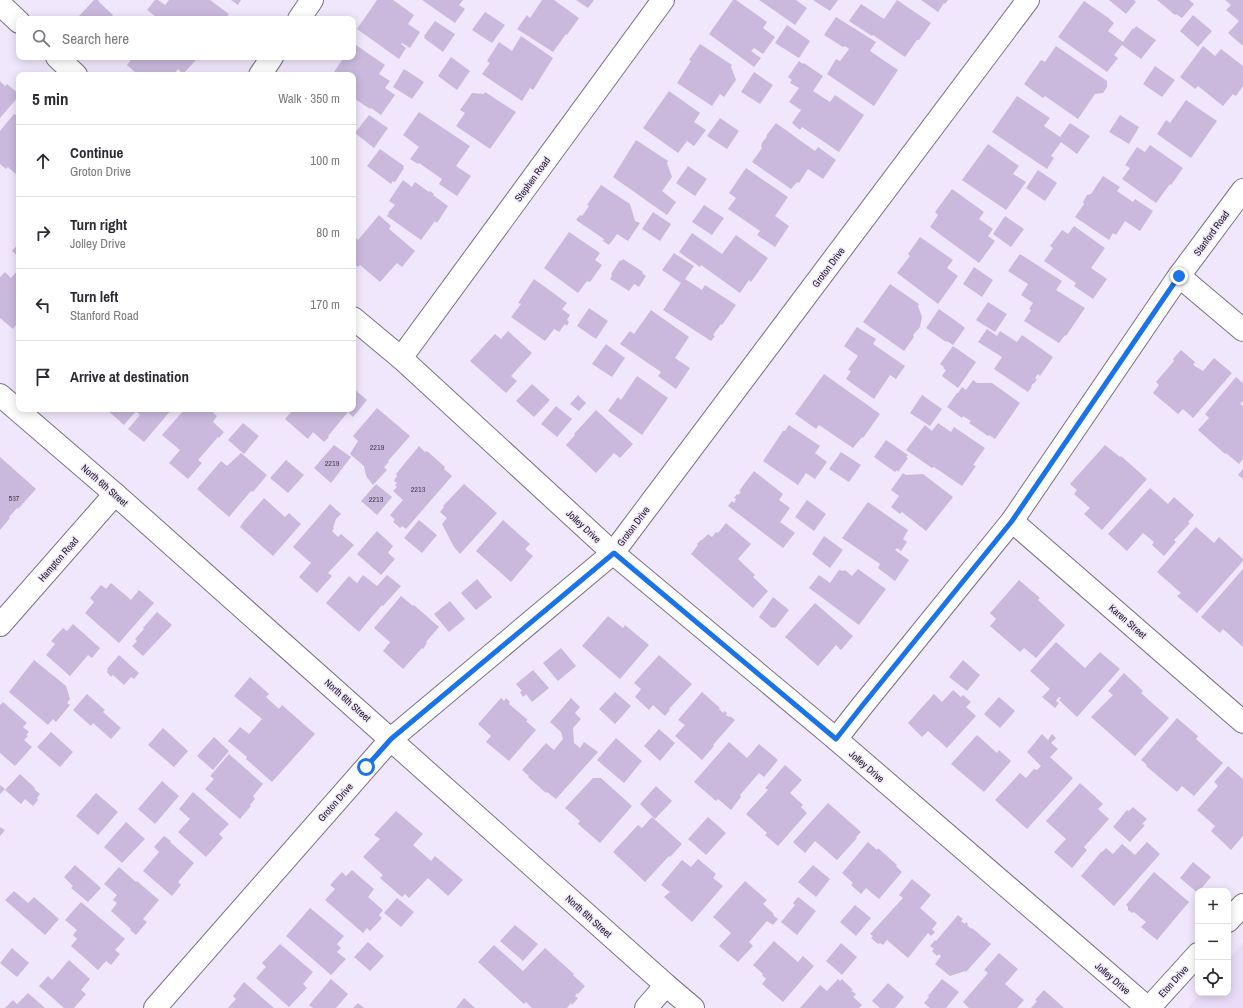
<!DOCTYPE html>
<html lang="en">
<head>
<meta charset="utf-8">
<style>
	body { margin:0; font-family:"Archivo Narrow",sans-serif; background:#f2f2f3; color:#2b2b33 }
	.controls { position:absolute; right:12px; bottom:12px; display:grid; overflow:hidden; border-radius:8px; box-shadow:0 2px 10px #0003 }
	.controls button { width:36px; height:36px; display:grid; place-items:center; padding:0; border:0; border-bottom:1px solid #e1e1e2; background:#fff; color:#2b2b33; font:20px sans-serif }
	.stop { position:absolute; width:12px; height:12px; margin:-9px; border:3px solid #1a73e8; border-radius:50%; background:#fff }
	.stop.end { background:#1a73e8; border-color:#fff; box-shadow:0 1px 4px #0008 }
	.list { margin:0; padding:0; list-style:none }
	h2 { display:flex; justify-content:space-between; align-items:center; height:52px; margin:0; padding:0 16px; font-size:17px }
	h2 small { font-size:13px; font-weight:400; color:#7c7c81 }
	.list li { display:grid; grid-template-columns:26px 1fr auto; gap:12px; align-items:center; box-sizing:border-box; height:72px; padding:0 16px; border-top:1px solid #e1e1e2 }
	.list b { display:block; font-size:15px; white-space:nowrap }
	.list p { margin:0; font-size:13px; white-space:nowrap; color:#7c7c81 }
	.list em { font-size:13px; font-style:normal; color:#7c7c81 }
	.icon { flex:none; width:22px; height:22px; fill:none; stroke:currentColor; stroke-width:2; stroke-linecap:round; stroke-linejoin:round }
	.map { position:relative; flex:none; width:1243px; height:1008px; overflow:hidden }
	.search { position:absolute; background:#fff; box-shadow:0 2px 10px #0003; left:16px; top:16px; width:340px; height:44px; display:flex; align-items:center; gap:10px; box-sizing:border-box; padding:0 14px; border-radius:8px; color:#7c7c81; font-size:15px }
	.panel { position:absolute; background:#fff; box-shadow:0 2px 10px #0003; left:16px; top:72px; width:340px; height:340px; border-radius:8px }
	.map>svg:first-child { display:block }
</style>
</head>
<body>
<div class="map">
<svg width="1243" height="1008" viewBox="0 0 1243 1008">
	<rect width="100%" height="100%" fill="#f1e7fc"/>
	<polygon fill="#e9dcf8" points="1243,943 1243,1008 1188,1008 1200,993 1228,993 1228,960"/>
	<g fill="#cab9dd">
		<polygon points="94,0 99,0 98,1 113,15 109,19 83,19 79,16"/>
		<polygon points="155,0 158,0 165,5 169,0 210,0 229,14 225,19 159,19 147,10"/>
		<polygon points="231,0 241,0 238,5"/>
		<polygon points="377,0 393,0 414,15 408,24 420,32 410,48 402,43 401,44 406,48 399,59 357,29"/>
		<polygon points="422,0 463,0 459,5 465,9 455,23"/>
		<polygon points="542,0 554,0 579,18 567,35 566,34 553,52 517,29 527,15 530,18"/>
		<polygon points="576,0 594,0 588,8"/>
		<polygon points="733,0 736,0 767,22 763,28 775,37 763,54 754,48 751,51 761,58 754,67 709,34"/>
		<polygon points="759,0 796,0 807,8 795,25"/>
		<polygon points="813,0 838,0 830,11"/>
		<polygon points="897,0 931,23 919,40 917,40 905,57 873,35 872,36 849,21 861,4 884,19"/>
		<polygon points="921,0 948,0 945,4 944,3 938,12"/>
		<polygon points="1109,0 1134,0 1136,2 1126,14"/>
		<polygon points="1157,0 1189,0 1194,4 1182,18 1176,14 1175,15"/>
		<polygon points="1225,0 1243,0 1243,46 1228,33 1239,21 1226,10 1231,5"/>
		<polygon points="1084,1 1110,19 1109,19 1114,23 1108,31 1123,42 1133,28 1134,29 1136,26 1156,40 1141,59 1122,45 1114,55 1118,58 1107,72 1058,37"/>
		<polygon points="485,12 505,25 492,43 472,30"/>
		<polygon points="1193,15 1212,31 1198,47 1180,31"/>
		<polygon points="836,17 876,42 870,51 898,70 874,106 827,74 836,59 840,61 849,49 845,46 843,47 824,35"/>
		<polygon points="435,21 455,34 443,52 424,38 425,37 424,36"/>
		<polygon points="787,25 810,41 799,58 775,43"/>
		<polygon points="521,36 553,58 533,90 530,88 522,101 482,74 490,63 487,61 499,42 512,51"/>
		<polygon points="353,43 385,65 379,74 390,81 385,88 395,95 381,115 371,108 370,109 355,99 356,97 353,95 353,75 332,75 342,60 340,59 341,57 353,57"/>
		<polygon points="700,44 732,65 731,67 736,80 724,97 720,94 712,106 677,83 691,61 689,60"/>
		<polygon points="1056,46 1107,81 1107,87 1103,93 1095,94 1078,119 1045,96 1043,98 1024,84 1041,60 1045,62"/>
		<polygon points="1203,46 1215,56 1221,49 1243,66 1243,86 1236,96 1233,94 1223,106 1198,86 1195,89 1180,77"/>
		<polygon points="131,57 193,57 196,60 183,74 178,69 173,75 138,75 127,65 131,60 129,59"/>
		<polygon points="451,57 470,71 457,90 438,76"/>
		<polygon points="799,61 803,64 804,63 823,76 813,91 830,102 835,95 864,115 839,152 802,127 800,130 792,123 801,110 789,102 799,88 790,83 792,80 788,77"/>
		<polygon points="1155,66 1175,80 1162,97 1143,84"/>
		<polygon points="404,69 424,82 412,99 393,87"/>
		<polygon points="754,72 773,85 760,104 741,92"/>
		<polygon points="0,81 5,86 7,84 19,94 19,96 0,118"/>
		<polygon points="669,91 700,113 694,122 706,130 694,146 687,141 678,153 643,128"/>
		<polygon points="485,92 516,112 490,149 456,126 465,113 460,110 472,93 484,94"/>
		<polygon points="1017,96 1050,118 1044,126 1060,137 1070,123 1090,136 1077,154 1061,142 1051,156 1054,158 1047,169 992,132"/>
		<polygon points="1186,100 1217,121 1191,158 1157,134 1166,120 1170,123"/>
		<polygon points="419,112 470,146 456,166 471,176 457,196 439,184 442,179 419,163 418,164 410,159 419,147 403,135"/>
		<polygon points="14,114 16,115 19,114 19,177 8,167 6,169 0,164 0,131"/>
		<polygon points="369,115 388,128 374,148 355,133"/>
		<polygon points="1120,115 1139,127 1129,144 1109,132"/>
		<polygon points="720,118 739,131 727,149 707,136"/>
		<polygon points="776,123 815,151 818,147 836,160 823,179 808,169 799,183 797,182 791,189 752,162 762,148 761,147 762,143 765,139 767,137 766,136"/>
		<polygon points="636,140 668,161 667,163 672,177 662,191 676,202 667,215 613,177"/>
		<polygon points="988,144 1019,166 1013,174 1026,182 1006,210 962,180"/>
		<polygon points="1150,145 1183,168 1171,185 1170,184 1156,203 1122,179 1130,168 1125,165 1137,147 1145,152"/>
		<polygon points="380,149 404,166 403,168 404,168 395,182 393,181 391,184 367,166"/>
		<polygon points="688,166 707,179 695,196 676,183"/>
		<polygon points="746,168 788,197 775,216 789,226 775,247 757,235 760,231 728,209 736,198 729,193"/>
		<polygon points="1038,170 1057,183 1045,201 1026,188"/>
		<polygon points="1103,176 1120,187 1117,191 1133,202 1135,199 1153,211 1140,231 1125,221 1116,235 1113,233 1109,240 1075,217 1084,204 1083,202 1087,195 1091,194"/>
		<polygon points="403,180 412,187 415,182 429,192 430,191 434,194 433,195 448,206 437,223 435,221 421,240 387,216 389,213 388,213 395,205 389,201"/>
		<polygon points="601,185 630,204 635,221 640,223 628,241 617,234 609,245 603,241 604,239 576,220 580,215 582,216 589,206 587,205"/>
		<polygon points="952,189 984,212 979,219 993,229 988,236 995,241 979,263 930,227 938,215 935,212"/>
		<polygon points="704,205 724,218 712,235 692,222"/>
		<polygon points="653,212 671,224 660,241 642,229"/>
		<polygon points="379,215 391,226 389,229 415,251 402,267 397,263 380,282 360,265 358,267 353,263 353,236 358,240"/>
		<polygon points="1005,216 1024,229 1011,247 993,234"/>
		<polygon points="1074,226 1105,248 1091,268 1107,279 1093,299 1074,286 1076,283 1044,261 1053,248 1050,246 1062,230 1068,234"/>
		<polygon points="569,232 600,253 595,260 602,265 590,282 587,281 578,293 544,268"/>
		<polygon points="692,233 722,254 736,235 768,258 751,282 749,280 740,293 701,265 700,267 679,252"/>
		<polygon points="920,237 953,260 947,268 958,276 938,304 897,273 910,256 908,254"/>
		<polygon points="19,243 19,257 12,251"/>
		<polygon points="674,253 694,266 685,279 702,290 705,285 736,305 722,325 721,324 713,335 715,336 711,341 663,310 681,283 662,270"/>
		<polygon points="1020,254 1062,281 1056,290 1085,308 1066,336 1065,335 1059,343 1024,321 1031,310 1029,309 1033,303 1021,295 1028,284 1008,271"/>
		<polygon points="623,259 643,272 642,273 646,276 639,287 634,284 629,291 610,279 612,276 611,274 620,260 621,261"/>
		<polygon points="974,267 993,280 982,297 963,284"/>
		<polygon points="19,269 19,321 13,329 0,318 0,277 5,272 11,278"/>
		<polygon points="534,279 567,303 562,309 570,315 567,320 569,322 567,326 565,324 559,332 554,329 545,341 511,317 521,304 518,303"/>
		<polygon points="890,284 919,304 918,306 922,317 920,327 913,335 914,337 904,351 863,322"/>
		<polygon points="988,302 1007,314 995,332 976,320"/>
		<polygon points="589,308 608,321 596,339 577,326"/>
		<polygon points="939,309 960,324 965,328 953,345 947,341 946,342 926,328"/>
		<polygon points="651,310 689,337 675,358 690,368 676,389 658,376 661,372 620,344 630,331 634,334"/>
		<polygon points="857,327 876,339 873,344 905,366 896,379 890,375 874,399 846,379 851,371 848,370 858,356 844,346"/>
		<polygon points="987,329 997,336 1000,331 1017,342 1022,335 1053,357 1040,376 1038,374 1035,378 1037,379 1034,384 1033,383 1031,387 1032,387 1028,392 994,369 1002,357 978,342"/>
		<polygon points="508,331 532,353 511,376 517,381 506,393 470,361 495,334 501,339"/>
		<polygon points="606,344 625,358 612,377 592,364"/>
		<polygon points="953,346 976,362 958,388 942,376 946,370 943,368 944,367 940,364"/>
		<polygon points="1181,350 1195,362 1193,365 1203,371 1214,358 1232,373 1193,418 1183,409 1178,414 1153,393 1159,385 1156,382 1174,361 1173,359"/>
		<polygon points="824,374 880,414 863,438 862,437 853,448 819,425 816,429 795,414"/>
		<polygon points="637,376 668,398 642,435 608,411 618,397 621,400"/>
		<polygon points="1236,377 1243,383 1243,401 1240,404 1243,406 1243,459 1239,464 1226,453 1225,454 1198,430 1209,418 1205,414"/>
		<polygon points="973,380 977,383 992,383 1020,403 995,439 989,435 988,436 969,423 971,421 963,416 962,418 947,407 957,393 958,393 962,387 966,390"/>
		<polygon points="532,384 550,400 534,417 516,401"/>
		<polygon points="353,388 367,400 353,417 348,412 328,436 329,437 324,442 313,432 308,439 285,419 294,409 353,409"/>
		<polygon points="578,395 586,403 579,411 570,404"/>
		<polygon points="922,395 942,409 930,426 910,413"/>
		<polygon points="556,406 572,419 557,437 541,424"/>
		<polygon points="377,408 410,436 388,461 389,462 384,467 387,470 373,485 366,476 364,466 350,454 358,441 353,436"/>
		<polygon points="106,409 172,409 144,442 128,429 140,415 136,411 124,425"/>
		<polygon points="185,409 211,409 210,410 217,416 213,422 224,432 219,438 218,437 198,460 202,463 188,479 169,463 180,450 162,435"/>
		<polygon points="596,410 633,444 620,458 614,453 596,473 566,445 575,435 574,434"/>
		<polygon points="243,423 259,436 244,454 228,440"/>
		<polygon points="938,423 951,432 954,427 985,448 973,465 976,466 962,486 934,467 932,468 906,450 925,425 932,431"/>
		<polygon points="789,425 820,446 815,453 827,462 815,479 806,473 798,485 763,461 783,431 785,431"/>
		<polygon points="886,440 908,455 906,457 908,458 898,472 897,470 895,472 874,457"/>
		<polygon points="334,445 351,457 331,483 314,468"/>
		<polygon points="1105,445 1120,457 1121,456 1147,479 1102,530 1084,514 1090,508 1074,494 1077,490 1070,484"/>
		<polygon points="419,446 425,452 427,451 445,467 444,469 452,476 406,529 402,526 400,528 393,522 395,520 390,515 403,500 393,491 397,487 395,485 397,483 394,481 397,476 396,474"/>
		<polygon points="841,452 861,465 849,482 829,469"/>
		<polygon points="241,453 267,475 253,492 251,491 229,517 197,489 221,461 227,466"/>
		<polygon points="0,457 36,489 18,509 17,508 9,517 10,518 0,530"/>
		<polygon points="286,460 304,475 288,493 270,478"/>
		<polygon points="1243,469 1243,479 1238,475"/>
		<polygon points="754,471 783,494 779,500 790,508 780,522 795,533 783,548 728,506 732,501 734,503 736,499 734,498 737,494 738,495 741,492 739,491"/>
		<polygon points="903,473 906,475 923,474 953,497 926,531 902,512 900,514 891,507 899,496 891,490"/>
		<polygon points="376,484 392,497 377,515 361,501"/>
		<polygon points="464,484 497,513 460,554 454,547 442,524 447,518 440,512 444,507 443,506"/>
		<polygon points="1150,488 1168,504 1174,497 1194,515 1188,522 1190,523 1174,540 1176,542 1164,556 1152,545 1154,542 1143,533 1127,551 1108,534"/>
		<polygon points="264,498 285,517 289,513 301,524 273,556 240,527 244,521"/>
		<polygon points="807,500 826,514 814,531 795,517"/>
		<polygon points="868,502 908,530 903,539 907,542 901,551 897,548 895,550 909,560 895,581 878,568 880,564 842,538"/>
		<polygon points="330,504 341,514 336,519 333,528 334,529 332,531 338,537 341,534 354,545 328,573 332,576 317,593 299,577 311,563 293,547"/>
		<polygon points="419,520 437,535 422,553 404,538"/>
		<polygon points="503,520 530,544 525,549 533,556 511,582 476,551"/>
		<polygon points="726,523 751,544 738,559 755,575 753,577 768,591 753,608 691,554 698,545 697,544 701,540 702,540 708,534 712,537 716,532 718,533"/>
		<polygon points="1196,527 1214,543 1219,537 1243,559 1243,561 1197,613 1177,596 1181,593 1157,572"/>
		<polygon points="377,531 393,546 388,553 395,559 381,575 357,554"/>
		<polygon points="824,536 843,550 830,568 812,554"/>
		<polygon points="858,569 886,589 859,625 809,588 819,575 830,583 839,570 843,571 845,570 852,576"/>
		<polygon points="1243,569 1243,647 1223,629 1220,633 1201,617"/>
		<polygon points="363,575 377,586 387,575 401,586 383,606 382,605 359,632 326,603 349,576 357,583"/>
		<polygon points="477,579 492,597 476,610 461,593"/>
		<polygon points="1019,580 1040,598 1038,600 1065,625 1036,658 1024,648 1020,652 990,626 996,619 990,613"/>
		<polygon points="111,583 131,600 139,590 154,603 119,643 85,613 94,602 90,598 101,585 106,589"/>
		<polygon points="401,596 413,606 414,605 439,627 426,642 427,643 423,649 422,648 403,669 383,651 390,642 374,628"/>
		<polygon points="773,597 789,610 775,628 773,627 772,628 759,617"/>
		<polygon points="450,601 465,619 449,632 434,614"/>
		<polygon points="815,603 853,636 841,650 836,645 818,666 785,637"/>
		<polygon points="157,612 172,625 143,656 132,646 137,641 135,639 144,629 143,628"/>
		<polygon points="608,616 623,628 625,625 649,645 620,679 582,646"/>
		<polygon points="73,624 100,648 92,658 88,655 70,676 46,655 55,644 51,641 63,628 67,631"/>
		<polygon points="1056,642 1085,668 1100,652 1120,669 1077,717 1059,700 1061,698 1059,697 1056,701 1059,703 1055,708 1042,697 1050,689 1030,671"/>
		<polygon points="561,648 576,666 558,681 543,663"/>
		<polygon points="119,655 139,673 134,679 131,677 124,685 113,675 111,677 107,672 108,670 107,669"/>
		<polygon points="659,655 692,684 669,709 670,710 665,716 653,705 649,710 635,697 641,689 634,683"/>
		<polygon points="34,660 66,686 70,699 67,703 70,705 56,722 53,719 48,725 9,692"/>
		<polygon points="963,660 980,675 967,691 949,677"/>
		<polygon points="533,670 549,688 532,702 526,694 523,697 520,692 522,691 516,684"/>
		<polygon points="1124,673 1143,691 1141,693 1169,718 1135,756 1091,717 1113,695 1108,691"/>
		<polygon points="250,677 269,694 266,697 279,709 282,705 315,734 272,782 246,759 247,757 228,741 240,727 249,734 262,719 234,696"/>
		<polygon points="953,690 961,697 963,695 971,702 966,707 976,716 947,748 928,731 922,737 908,723 934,694 942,702"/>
		<polygon points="615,692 631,706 615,724 599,709"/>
		<polygon points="702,692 720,708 719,709 723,713 724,711 727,713 726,715 729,717 730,716 735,720 713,745 714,746 702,760 675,736 685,725 678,720"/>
		<polygon points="87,694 105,710 103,712 121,728 111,739 93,723 91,726 73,710"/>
		<polygon points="999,697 1015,711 1000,728 984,714"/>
		<polygon points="501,698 504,701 506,698 510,702 509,704 528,720 526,721 536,730 509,761 486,742 491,736 478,724"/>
		<polygon points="571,698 580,707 575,713 581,719 573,728 574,743 580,748 584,742 598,752 556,799 547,792 546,793 528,777 529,776 522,770 546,743 554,750 563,739 561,732 550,722"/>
		<polygon points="3,702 27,723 23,727 29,732 26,735 28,736 24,740 32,747 15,766 0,753 0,705"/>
		<polygon points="1177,718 1198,736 1196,739 1223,763 1194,796 1182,786 1177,792 1146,766 1147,765 1141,760"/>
		<polygon points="163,728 188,751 174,767 148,745"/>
		<polygon points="659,729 675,743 660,761 644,746"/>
		<polygon points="51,732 73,752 60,767 37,747"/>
		<polygon points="1042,734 1048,740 1052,734 1056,738 1051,743 1058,749 1050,757 1073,778 1027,829 995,800 1020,773 1026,778 1034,769 1037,770 1041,766 1027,752"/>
		<polygon points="977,735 997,753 999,750 1011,761 984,792 951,764"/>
		<polygon points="214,737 229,751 213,770 197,756"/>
		<polygon points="616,738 642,761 624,783 597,760"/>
		<polygon points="729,742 747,758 759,744 778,760 764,777 759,773 740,795 741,797 731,810 718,799 716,801 694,782"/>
		<polygon points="229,754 263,784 253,796 255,799 250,805 251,806 240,819 205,789 214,779 210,776"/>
		<polygon points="785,765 802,780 790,793 803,805 801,807 807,813 778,846 765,835 767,833 746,814 768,790 765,788"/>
		<polygon points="1228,766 1243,779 1243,836 1231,850 1211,831 1215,826 1197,810 1218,786 1214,782"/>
		<polygon points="20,774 35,788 34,789 40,794 37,798 38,800 33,806 25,799 21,804 5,790"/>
		<polygon points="593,778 601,778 632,806 600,843 578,824 580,821 565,808"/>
		<polygon points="162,781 179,796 155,824 138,809"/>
		<polygon points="1080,783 1103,804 1098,809 1109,819 1084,847 1087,850 1072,868 1054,852 1066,839 1046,821"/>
		<polygon points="0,785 5,789 0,794"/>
		<polygon points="656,786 672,801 655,819 640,804"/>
		<polygon points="193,792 229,824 219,834 223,838 206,857 178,832 190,819 179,809"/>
		<polygon points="96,793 118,812 98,835 76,816"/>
		<polygon points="828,803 861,832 856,837 857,838 837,860 815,841 805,853 793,842"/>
		<polygon points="1133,807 1147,819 1142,824 1145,825 1130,842 1113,827 1127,810 1129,811"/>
		<polygon points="396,811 423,834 413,845 431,861 435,856 463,880 448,896 428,878 409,898 405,894 402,897 380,878 383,875 363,857 380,839 374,835"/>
		<polygon points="652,817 682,844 670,857 669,856 645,882 613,852 638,825 642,828"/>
		<polygon points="708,817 726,833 706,855 688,839"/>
		<polygon points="126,822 145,839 122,863 104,847"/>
		<polygon points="0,827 5,830 0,836"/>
		<polygon points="164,836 171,841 170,842 194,863 178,882 181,885 172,896 143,871 159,852 154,847"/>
		<polygon points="868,842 877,850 878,848 897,865 896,866 902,872 879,899 866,888 861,894 851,885 853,883 842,873"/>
		<polygon points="1147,842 1160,854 1114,906 1081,876 1101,852 1102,852 1106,848 1113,854 1122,844 1135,855"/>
		<polygon points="698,859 716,874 713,878 723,886 692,922 664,897 670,892 661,885 682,860 691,867"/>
		<polygon points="1193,862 1211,877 1199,891 1198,891 1198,893 1180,878"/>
		<polygon points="75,865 101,888 88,902 71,888 73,886 64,877"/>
		<polygon points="813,865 830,879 816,897 798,882"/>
		<polygon points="119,867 136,882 137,881 159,900 143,919 147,922 136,935 130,930 131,929 111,911 117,903 113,900 117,895 104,884"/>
		<polygon points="352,870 374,889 368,897 383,910 379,915 382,918 370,931 367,928 363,933 325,900 335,889 330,885 342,872 346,876"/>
		<polygon points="1154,872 1189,902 1157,940 1141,927 1146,922 1134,912 1132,913 1128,910 1128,907 1126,905"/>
		<polygon points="912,879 931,895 920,908 937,923 932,929 935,932 931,936 928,933 908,958 887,940 883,945 880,943 878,944 871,938 873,936 870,934 903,898 899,895"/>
		<polygon points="745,881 767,900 763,904 774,914 773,915 778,919 773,925 767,921 749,942 753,946 738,962 719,946 731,933 713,917"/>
		<polygon points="14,891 28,903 34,897 59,919 45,935 5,900"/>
		<polygon points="798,897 816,911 797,935 781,922 795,905 793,903"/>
		<polygon points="397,898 414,912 401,927 384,913"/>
		<polygon points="81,902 125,939 115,950 120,954 111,965 106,961 98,970 71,946 77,939 73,935 77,930 65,920"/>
		<polygon points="855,905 871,918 856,936 840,922"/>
		<polygon points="310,908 344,936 337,944 341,948 337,952 346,959 331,975 286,936"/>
		<polygon points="958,915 963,919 961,921 965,924 966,922 968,924 967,925 971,929 972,928 991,944 966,972 965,971 950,976 935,964 941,956 939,954 937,956 932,951 934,949 930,946 935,940 936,941"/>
		<polygon points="515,925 538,944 523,961 500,941"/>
		<polygon points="774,941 798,962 803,956 814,966 783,1002 762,984 766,979 762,975 763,974 753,965"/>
		<polygon points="368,942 384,956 370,971 354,957"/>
		<polygon points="841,943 857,957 842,975 826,961"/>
		<polygon points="280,944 313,972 303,984 307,988 289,1007 256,978 266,967 262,963"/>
		<polygon points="494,945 523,971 545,948 574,974 573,975 585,986 578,994 577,993 575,996 578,998 572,1005 571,1003 567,1008 532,1008 526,1002 524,1004 478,962"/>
		<polygon points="12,948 29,963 17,977 0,963"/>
		<polygon points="999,953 1018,969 1005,984 1024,1000 1017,1008 969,1008 963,1002 988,973 984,970"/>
		<polygon points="69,960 90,979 81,990 86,994 74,1008 64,1008 39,986 48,976 52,980"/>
		<polygon points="331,979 348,994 336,1008 313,1008 309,1005"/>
		<polygon points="838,979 840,981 842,979 853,990 851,991 856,994 853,997 862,1005 859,1008 800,1008 820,985 827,991"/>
		<polygon points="942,979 959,992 946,1008 930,1008 924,1003 929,997 928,996"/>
		<polygon points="244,982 274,1008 228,1008 236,999 233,996"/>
		<polygon points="888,983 904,997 895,1008 880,1008 872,1001"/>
		<polygon points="1044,990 1064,1008 1031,1008 1037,1001 1035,1000"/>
		<polygon points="28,993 45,1008 5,1008 13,1000 17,1004"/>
		<polygon points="464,998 475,1008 456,1008"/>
		<polygon points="358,1003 364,1008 353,1008"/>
	</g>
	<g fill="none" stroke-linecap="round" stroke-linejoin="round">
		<defs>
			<g id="minor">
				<polyline points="0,4 19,22"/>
				<polyline points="299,19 312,0"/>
				<polyline points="57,57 76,75"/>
				<polyline points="260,75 272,57"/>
				<polyline points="1179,276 1243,330"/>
				<polyline points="353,318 401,358 613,553 836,739 1148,1008"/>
				<polyline points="401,358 663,0"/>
				<polyline points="0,395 115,494 666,985 693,1008"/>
				<polyline points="1012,521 1243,722"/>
				<polyline points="0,625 115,494"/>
				<polyline points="836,739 862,706 1012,521 1179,276 1243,190"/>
				<polyline points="1228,921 1243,905"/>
				<polyline points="155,1008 391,739 613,553 1028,0"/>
				<polyline points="646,1008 666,985"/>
				<polyline points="1149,1008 1198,954"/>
			</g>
		</defs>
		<use href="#minor" stroke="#7a7284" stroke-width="24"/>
		<use href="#minor" stroke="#fff" stroke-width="22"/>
	</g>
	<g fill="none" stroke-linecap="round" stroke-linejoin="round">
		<polyline stroke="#1a73e8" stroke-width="5" points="366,767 391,739 614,553 836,739 862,706 1012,521 1179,276"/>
	</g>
	<g text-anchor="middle" stroke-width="3" stroke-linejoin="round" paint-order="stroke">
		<g font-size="8" fill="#47404e">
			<text x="377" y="450">2219</text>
			<text x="332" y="466">2219</text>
			<text x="418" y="492">2213</text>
			<text x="14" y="501">537</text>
			<text x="376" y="502">2213</text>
		</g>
		<g font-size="10" fill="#1b181f" stroke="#f1e7fc">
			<text transform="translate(532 179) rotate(-54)" y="4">Stephen Road</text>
			<text transform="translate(1211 233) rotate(-54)" y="4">Stanford Road</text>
			<text transform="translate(828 267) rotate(-53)" y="4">Groton Drive</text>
			<text transform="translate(105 485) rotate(41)" y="4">North 6th Street</text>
			<text transform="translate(584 526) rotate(43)" y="4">Jolley Drive</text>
			<text transform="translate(633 526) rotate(-53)" y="4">Groton Drive</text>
			<text transform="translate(58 559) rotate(-49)" y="4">Hampton Road</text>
			<text transform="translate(1128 621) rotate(41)" y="4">Karen Street</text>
			<text transform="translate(348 700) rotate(42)" y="4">North 6th Street</text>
			<text transform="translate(867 766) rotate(41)" y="4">Jolley Drive</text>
			<text transform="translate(335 802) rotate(-49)" y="4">Groton Drive</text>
			<text transform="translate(589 916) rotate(42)" y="4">North 6th Street</text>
			<text transform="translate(1113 978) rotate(41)" y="4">Jolley Drive</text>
			<text transform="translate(1173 981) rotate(-48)" y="4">Eton Drive</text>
		</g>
	</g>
</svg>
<div class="controls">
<button>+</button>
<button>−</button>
<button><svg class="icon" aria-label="locate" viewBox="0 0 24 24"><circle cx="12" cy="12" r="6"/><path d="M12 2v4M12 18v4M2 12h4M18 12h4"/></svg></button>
</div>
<div class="stop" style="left:366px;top:767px"></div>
<div class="stop end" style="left:1179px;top:276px"></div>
<div class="search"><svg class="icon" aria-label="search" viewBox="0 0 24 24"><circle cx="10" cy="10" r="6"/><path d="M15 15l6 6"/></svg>Search here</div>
<section class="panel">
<h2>5 min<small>Walk · 350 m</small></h2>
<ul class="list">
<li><svg class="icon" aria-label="ahead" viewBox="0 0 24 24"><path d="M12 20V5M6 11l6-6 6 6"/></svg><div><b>Continue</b><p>Groton Drive</p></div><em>100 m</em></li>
<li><svg class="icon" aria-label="right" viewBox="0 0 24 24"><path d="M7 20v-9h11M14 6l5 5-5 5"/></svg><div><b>Turn right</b><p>Jolley Drive</p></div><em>80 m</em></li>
<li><svg class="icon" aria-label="left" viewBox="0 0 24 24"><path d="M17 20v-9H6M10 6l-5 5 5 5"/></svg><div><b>Turn left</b><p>Stanford Road</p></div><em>170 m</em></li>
<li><svg class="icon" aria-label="arrive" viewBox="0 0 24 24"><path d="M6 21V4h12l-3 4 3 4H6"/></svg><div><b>Arrive at destination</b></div></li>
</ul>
</section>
</div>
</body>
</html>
